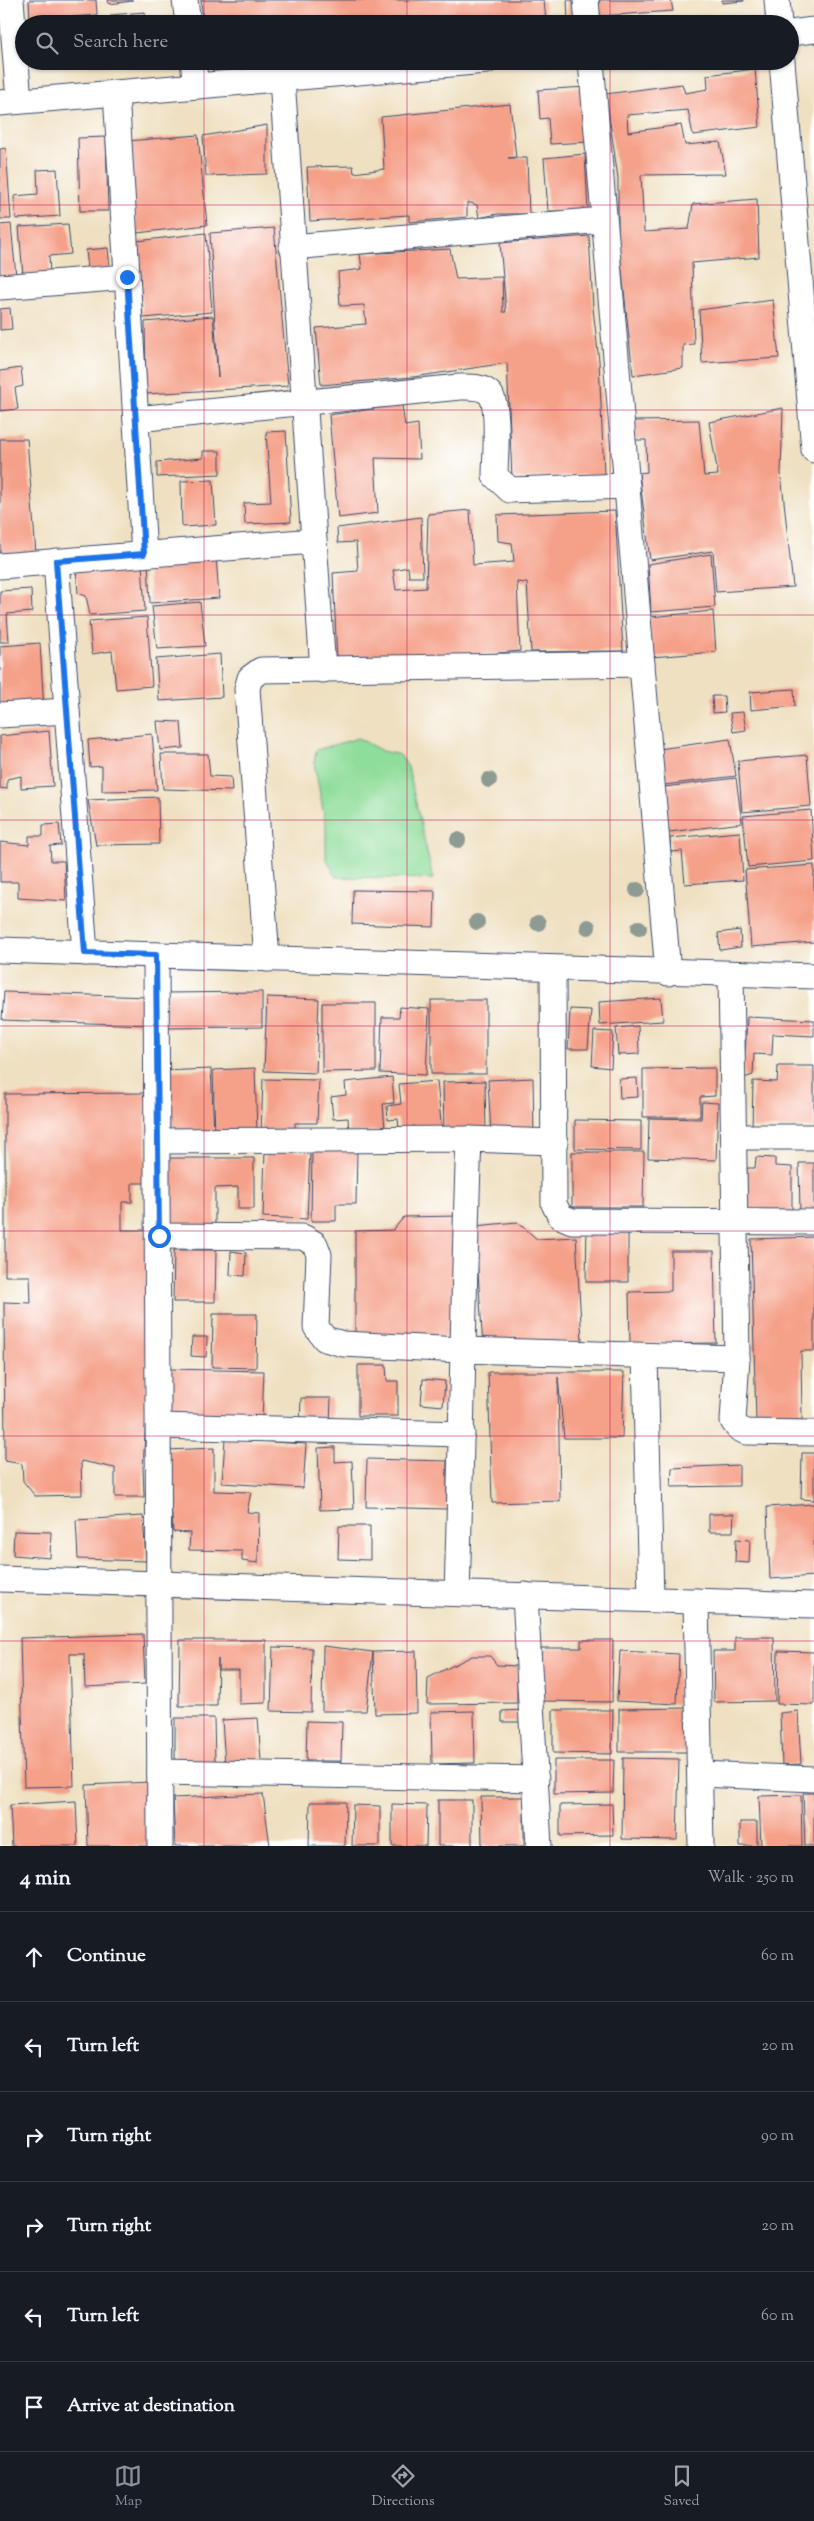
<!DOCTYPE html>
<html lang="en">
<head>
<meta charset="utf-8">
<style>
	body { margin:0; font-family:"Sorts Mill Goudy",serif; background:#20242c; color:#f1f3f6 }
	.stop { position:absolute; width:15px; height:15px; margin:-11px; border:4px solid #1a73e8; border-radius:50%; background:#fff }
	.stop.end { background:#1a73e8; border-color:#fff; box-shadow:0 1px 5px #0008 }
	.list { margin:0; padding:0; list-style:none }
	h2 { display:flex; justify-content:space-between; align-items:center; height:65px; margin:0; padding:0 20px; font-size:21px }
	h2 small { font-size:16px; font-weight:400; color:#9ea1a6 }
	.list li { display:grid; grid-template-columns:32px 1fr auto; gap:15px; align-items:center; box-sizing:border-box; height:90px; padding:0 20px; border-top:1px solid #363941 }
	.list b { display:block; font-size:19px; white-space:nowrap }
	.list em { font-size:16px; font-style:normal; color:#9ea1a6 }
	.icon { flex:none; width:28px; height:28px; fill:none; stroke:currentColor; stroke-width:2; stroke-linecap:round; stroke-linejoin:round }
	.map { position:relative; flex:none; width:814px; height:1846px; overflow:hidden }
	.search { position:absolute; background:#171b24; box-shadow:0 1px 4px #0004; left:15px; right:15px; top:15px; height:55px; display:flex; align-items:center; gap:12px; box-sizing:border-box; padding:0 18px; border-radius:28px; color:#9ea1a6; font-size:19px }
	.sheet { height:605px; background:#171b24 }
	nav { display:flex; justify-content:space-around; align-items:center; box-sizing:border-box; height:70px; border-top:1px solid #363941; background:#171b24; font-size:14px; color:#9ea1a6 }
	nav a { display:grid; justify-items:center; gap:2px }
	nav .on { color:#8c9099 }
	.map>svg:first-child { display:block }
</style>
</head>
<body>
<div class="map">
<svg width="814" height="1846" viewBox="0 0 814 1846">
	<rect width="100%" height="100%" fill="#fff"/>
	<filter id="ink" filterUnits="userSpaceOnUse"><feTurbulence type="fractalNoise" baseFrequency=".02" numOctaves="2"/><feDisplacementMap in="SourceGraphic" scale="10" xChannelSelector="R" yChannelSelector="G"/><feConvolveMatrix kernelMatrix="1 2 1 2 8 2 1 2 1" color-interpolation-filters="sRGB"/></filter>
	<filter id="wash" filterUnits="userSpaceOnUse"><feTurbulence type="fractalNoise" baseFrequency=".0096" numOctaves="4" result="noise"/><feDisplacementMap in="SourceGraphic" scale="20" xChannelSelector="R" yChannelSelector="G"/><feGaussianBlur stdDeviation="1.12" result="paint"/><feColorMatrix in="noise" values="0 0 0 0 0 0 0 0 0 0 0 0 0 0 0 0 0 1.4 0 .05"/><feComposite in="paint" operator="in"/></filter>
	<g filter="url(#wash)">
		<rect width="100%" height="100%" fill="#efe0c1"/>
		<polygon fill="#8fdd9a" stroke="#55867c" points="358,738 382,751 400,755 408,767 433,879 336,877 326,858 326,825 314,763 316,750"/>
		<g id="blocks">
			<g fill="#f5a089">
				<polygon points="29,0 96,0 97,15 30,20"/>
				<polygon points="108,0 132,0 132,1 109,4"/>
				<polygon points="201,0 544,0 546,23 203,24"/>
				<polygon points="567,0 582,0 583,19 568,21"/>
				<polygon points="599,0 671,0 673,11 600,16"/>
				<polygon points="722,0 744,0 744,1 722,3"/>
				<polygon points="145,12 146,24 111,24 111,15"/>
				<polygon points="104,20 104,24 61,24 61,22"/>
				<polygon points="755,69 760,127 693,135 688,110 627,115 628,132 681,125 685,145 720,142 726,174 641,175 644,232 689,229 693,204 757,199 759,257 692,263 694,344 683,345 683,368 633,375 618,234 618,178 606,94 682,84 685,93 708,89 707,75"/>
				<polygon points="586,87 589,142 550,144 548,118 540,119 538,90"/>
				<polygon points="510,104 516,157 508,158 527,158 529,214 497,214 479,218 477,205 467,202 467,217 409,222 409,215 310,221 307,167 353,166 354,173 384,169 381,117"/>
				<polygon points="267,125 267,174 206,176 203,136"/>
				<polygon points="198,135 207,225 137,233 127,141"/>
				<polygon points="106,137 108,211 80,211 78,138"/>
				<polygon points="6,148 11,219 0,219 0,149"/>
				<polygon points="585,154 588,211 548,211 544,158"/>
				<polygon points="57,169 60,216 16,219 14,196 38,194 37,170"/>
				<polygon points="11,224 16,276 0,278 0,225"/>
				<polygon points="68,224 71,254 49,256 50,274 23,276 19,227"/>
				<polygon points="274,228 288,386 146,394 145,322 213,316 218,377 210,233"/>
				<polygon points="206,233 212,312 143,318 137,241"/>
				<polygon points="589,236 593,308 599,361 604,474 512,479 507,363 413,377 321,385 316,328 366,324 364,305 340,306 338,272 362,269 360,254 450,249 456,279 502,277 503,312 506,312 500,243"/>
				<polygon points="108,248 110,269 88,270 86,250"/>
				<polygon points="773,300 779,358 702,363 699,310"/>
				<polygon points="10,308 12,329 0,330 0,309"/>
				<polygon points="21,368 23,386 15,388 18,409 0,411 0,371"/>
				<polygon points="402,405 405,426 418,424 420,459 375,458 378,513 338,518 329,415"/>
				<polygon points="783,408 781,473 793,587 716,592 713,551 650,560 639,473 647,472 646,440 635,440 634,421 699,420 704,476 718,475 709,422"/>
				<polygon points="286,431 291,522 245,524 244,503 271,502 266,432"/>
				<polygon points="0,439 27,439 36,554 0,556"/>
				<polygon points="203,451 220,451 220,474 157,477 157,462 203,458"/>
				<polygon points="213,480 216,525 182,527 181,481"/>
				<polygon points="470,510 473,565 514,562 512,543 498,541 497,515 615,511 623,651 531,652 527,583 517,582 520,651 478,655 337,661 333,573 358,571 356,542 338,543 337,528 421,517 423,577 409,577 408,567 393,570 396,590 426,588 428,514"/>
				<polygon points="711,554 715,607 651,612 648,564"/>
				<polygon points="216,556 219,598 150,603 148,561"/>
				<polygon points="142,563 145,611 90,615 86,596 78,593 76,569"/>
				<polygon points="31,589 32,612 7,614 9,642 0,642 0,591"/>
				<polygon points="200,602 205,646 157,649 152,606"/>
				<polygon points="713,611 716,652 651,657 649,617"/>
				<polygon points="147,617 152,686 116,689 112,651 92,654 89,621"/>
				<polygon points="40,643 44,710 0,703 0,646"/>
				<polygon points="220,654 222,697 159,701 156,659"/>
				<polygon points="794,689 795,706 751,710 750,692"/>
				<polygon points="712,696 724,696 725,712 713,713"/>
				<polygon points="743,712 746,730 733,732 730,713"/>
				<polygon points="157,721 181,722 183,748 160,750"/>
				<polygon points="49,731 53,786 21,788 21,776 7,779 7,789 0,788 0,736"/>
				<polygon points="152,734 157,790 102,791 102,766 90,767 88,740"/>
				<polygon points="730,739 736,776 664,785 659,749"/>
				<polygon points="161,754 208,754 210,776 231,777 232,791 163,789"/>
				<polygon points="807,755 811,806 742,812 738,761"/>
				<polygon points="736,778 742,823 669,832 664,787"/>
				<polygon points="158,797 159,844 96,845 88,800"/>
				<polygon points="811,810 814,861 748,867 743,816"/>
				<polygon points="59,824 61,845 50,846 51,861 64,861 66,901 18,898 18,882 0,882 0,842 29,845 29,836 43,836 43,825"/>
				<polygon points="740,832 743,880 685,884 682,851 671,852 670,838"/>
				<polygon points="814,865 814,942 751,947 745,870"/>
				<polygon points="353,890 435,891 434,927 352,924"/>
				<polygon points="740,930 741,947 720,950 718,933"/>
				<polygon points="4,992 147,997 146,1025 2,1020"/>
				<polygon points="262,992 262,1027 164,1028 164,993"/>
				<polygon points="267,997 319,999 316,1073 264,1071"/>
				<polygon points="661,998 663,1021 600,1025 599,1002"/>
				<rect x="431" y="1000" width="55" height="74"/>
				<polygon points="322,1003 376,1003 376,1071 322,1072"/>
				<polygon points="400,1007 429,1009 426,1075 380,1073 382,1017 399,1017"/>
				<polygon points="570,1009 591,1010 588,1049 568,1049"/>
				<polygon points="747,1017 814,1020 814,1036 773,1034 772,1055 754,1054 753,1075 744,1078"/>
				<polygon points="638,1026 639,1054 618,1055 616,1028"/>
				<polygon points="594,1031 613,1032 611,1068 592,1066"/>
				<polygon points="778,1066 814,1066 814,1128 752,1128 753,1081 777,1082"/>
				<polygon points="255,1068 257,1133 215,1135 213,1070"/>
				<polygon points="715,1068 715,1096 700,1097 700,1117 643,1117 643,1069"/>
				<polygon points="211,1069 214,1131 163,1133 161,1071"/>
				<polygon points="392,1077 394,1103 383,1104 385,1130 349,1134 348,1118 333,1119 331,1097 346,1095 345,1082"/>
				<polygon points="533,1078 534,1137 491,1134 488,1080"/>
				<polygon points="637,1078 638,1097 620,1098 619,1079"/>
				<polygon points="263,1079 319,1080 317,1123 295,1123 295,1135 261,1134"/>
				<polygon points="437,1081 442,1133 418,1136 415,1126 399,1128 398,1119 388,1120 387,1106 401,1104 399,1084"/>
				<polygon points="485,1081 486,1134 444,1135 443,1082"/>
				<polygon points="146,1093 146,1183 132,1183 132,1202 122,1202 122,1230 146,1230 146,1415 143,1467 144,1497 115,1497 115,1468 81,1461 82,1495 35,1496 23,1481 22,1464 5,1461 4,1302 31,1303 30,1276 5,1276 5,1094"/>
				<polygon points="702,1102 718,1103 716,1160 648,1158 649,1118 701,1119"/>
				<polygon points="575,1120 641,1121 641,1150 575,1149"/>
				<polygon points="312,1148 357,1148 356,1204 336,1204 336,1221 311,1221"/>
				<polygon points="265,1150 310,1152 307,1219 263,1217"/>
				<polygon points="572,1152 644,1152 643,1207 572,1207"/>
				<polygon points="756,1157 775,1158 775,1166 792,1167 792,1219 746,1218 747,1168 755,1168"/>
				<polygon points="168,1158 254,1158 254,1209 238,1209 238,1187 215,1188 215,1229 167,1230"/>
				<polygon points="799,1163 814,1163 814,1214 800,1214"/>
				<polygon points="459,1216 459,1337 355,1337 355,1231 393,1230 404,1217"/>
				<polygon points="517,1222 537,1239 576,1237 582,1341 483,1347 475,1226"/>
				<polygon points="587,1224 628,1225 628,1282 586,1282"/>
				<polygon points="814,1237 814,1351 801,1351 802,1420 756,1421 751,1239"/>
				<polygon points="174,1250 216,1250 215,1302 173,1302"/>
				<polygon points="231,1251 246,1253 245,1276 230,1275"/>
				<polygon points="671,1251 714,1251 716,1343 630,1344 629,1292 671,1291"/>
				<polygon points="213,1314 257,1314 256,1368 212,1367"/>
				<polygon points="192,1337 207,1337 206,1357 191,1356"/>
				<polygon points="358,1365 386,1365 387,1381 398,1381 398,1416 358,1416"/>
				<polygon points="168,1369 264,1371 262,1421 167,1419"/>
				<polygon points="488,1372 624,1372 622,1438 564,1438 558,1377 560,1501 492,1503"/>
				<polygon points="423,1379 445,1381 443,1406 421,1404"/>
				<polygon points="301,1398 331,1398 330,1425 300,1424"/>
				<polygon points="225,1439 306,1444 303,1488 222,1483"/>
				<polygon points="335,1447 335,1462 352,1461 354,1509 320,1510 318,1448"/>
				<polygon points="214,1448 214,1491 251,1492 247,1512 259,1513 258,1563 242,1561 242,1551 189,1550 190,1533 173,1532 167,1450"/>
				<polygon points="802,1453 814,1453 814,1500 801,1499"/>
				<polygon points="367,1459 447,1461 447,1509 366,1507"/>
				<polygon points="739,1465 739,1486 671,1487 672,1468"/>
				<polygon points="814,1504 814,1576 770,1579 767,1507"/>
				<polygon points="709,1514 734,1514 733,1532 709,1532"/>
				<polygon points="143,1516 146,1561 78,1559 76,1520"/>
				<polygon points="339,1526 370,1526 370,1560 338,1559"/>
				<polygon points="14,1531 51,1532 50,1558 13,1555"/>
				<polygon points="736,1539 750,1540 749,1563 735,1562"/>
				<polygon points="143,1634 145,1684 85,1687 84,1654 70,1654 74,1786 24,1787 20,1638"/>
				<polygon points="735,1637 774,1637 775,1701 714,1702 713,1651 735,1651"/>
				<polygon points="180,1640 266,1640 266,1703 239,1704 239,1670 218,1670 218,1659 217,1706 179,1706"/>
				<polygon points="581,1640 613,1640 612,1702 540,1701 541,1648 581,1648"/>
				<polygon points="323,1646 373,1652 416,1651 417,1713 375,1714 373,1652 366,1711 322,1711"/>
				<polygon points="273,1647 312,1648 311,1712 271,1711"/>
				<polygon points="620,1651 679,1654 677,1704 617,1701"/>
				<polygon points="778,1651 814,1652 814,1705 777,1704"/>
				<polygon points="472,1656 490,1656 497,1665 517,1666 517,1703 427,1704 428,1678"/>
				<polygon points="688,1708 688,1752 619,1752 619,1709"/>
				<polygon points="523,1710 523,1722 502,1722 502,1711"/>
				<polygon points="553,1710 613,1710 612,1754 553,1753"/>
				<polygon points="474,1711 475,1763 432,1764 431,1712"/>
				<polygon points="798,1711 801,1764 782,1765 780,1713"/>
				<polygon points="175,1718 214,1718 215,1762 175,1763"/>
				<polygon points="258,1718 261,1761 225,1764 222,1720"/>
				<polygon points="307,1721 342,1722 341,1761 306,1761"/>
				<polygon points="623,1758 679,1759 677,1840 622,1839"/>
				<polygon points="554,1760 614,1760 613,1793 554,1794"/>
				<polygon points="151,1782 153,1846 88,1846 86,1785"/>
				<polygon points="803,1793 814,1793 814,1846 805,1846"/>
				<polygon points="263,1794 270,1846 175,1846 173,1798"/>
				<polygon points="801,1795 802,1846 761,1846 759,1796"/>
				<polygon points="481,1797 524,1797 524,1846 482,1846"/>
				<rect x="438" y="1800" width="34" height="46"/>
				<polygon points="76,1801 78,1846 12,1846 10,1805"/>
				<polygon points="310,1802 346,1802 345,1846 309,1846"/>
				<polygon points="392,1804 427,1805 426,1846 392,1846"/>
				<polygon points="612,1804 613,1835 560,1836 560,1805"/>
				<polygon points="353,1805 380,1806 380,1846 352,1846"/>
				<rect x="740" y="1822" width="17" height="24"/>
			</g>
		</g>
	</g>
	<g filter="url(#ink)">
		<use href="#blocks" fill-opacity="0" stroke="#3b4a6d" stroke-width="1"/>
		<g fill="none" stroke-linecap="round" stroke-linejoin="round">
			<defs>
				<g id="minor">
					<polyline points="11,0 19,101"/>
					<polyline points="185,0 188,24"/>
					<polyline points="586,0 588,24"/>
					<polyline points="777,0 779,24"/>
					<polyline points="790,33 814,30"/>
					<polyline points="193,61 196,86"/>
					<polyline points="591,61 668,973"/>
					<polyline points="782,61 814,450"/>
					<polyline points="282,79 323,670"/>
					<polyline points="116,93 144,554"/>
					<polyline points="0,103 486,61"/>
					<polyline points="292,247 603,220"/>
					<polyline points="0,287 127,277"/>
					<path d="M136 419 460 387C470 387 483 386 490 394 500 406 495 460 495 476L510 490 627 486"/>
					<polyline points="56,561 85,953"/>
					<polyline points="0,566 314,541"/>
					<polyline points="0,715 67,711"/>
					<polyline points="0,950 814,976"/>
					<polyline points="156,955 160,1846"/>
					<polyline points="267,959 247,689 250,678 261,670 642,664"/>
					<polyline points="553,968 554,1204 560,1216 572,1221 814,1222"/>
					<polyline points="731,974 737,1358 733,1421 738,1428 746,1432 814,1433"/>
					<polyline points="734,1137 814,1137"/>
					<polyline points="159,1141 469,1139 555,1142"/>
					<polyline points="159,1236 303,1237 315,1244 319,1255 316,1327 325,1339 343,1344 461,1350 737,1358"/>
					<polyline points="645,1356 651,1599"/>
					<polyline points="159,1426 462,1434"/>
					<polyline points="0,1579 814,1605"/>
					<path d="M457 1593C462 1442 463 1290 469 1139"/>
					<polyline points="525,1595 539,1846"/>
					<polyline points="696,1601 701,1846"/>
					<polyline points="160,1772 536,1779"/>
					<polyline points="700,1774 814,1779"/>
				</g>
			</defs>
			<use href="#minor" stroke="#3b4a6d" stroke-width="27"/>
			<use href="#minor" stroke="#fff" stroke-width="25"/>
		</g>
		<g fill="#8e9b94">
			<circle cx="489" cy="780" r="8"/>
			<circle cx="458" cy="840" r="8"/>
			<circle cx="637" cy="890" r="8"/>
			<circle cx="477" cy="922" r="8"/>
			<circle cx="538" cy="923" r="8"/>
			<circle cx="588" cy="927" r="8"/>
			<circle cx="639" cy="928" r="8"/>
		</g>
	</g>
	<g fill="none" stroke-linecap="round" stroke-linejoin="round" filter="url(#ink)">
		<polyline stroke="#1a73e8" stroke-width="6" points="127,277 144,554 56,561 85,953 156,955 159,1236"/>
	</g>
	<path fill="none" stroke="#c2185b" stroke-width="1" stroke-opacity="0.55" d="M204 0V24M407 0V24M610 0V24M204 61V1846M407 61V1846M610 61V1846M0 205H814M0 410H814M0 615H814M0 820H814M0 1026H814M0 1231H814M0 1436H814M0 1641H814"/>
</svg>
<div class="stop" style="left:159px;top:1236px"></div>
<div class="stop end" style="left:127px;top:277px"></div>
<div class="search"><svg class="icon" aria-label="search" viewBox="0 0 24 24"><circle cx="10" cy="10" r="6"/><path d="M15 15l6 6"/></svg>Search here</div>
</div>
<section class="sheet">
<h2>4 min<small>Walk · 250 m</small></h2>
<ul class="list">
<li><svg class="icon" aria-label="ahead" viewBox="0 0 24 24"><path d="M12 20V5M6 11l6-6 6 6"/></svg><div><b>Continue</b></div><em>60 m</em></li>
<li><svg class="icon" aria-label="left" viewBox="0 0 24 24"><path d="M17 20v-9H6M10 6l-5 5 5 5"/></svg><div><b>Turn left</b></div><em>20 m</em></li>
<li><svg class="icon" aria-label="right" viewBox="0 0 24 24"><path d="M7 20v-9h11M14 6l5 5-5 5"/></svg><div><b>Turn right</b></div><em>90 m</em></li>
<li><svg class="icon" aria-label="right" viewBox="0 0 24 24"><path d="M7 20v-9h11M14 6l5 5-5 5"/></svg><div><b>Turn right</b></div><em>20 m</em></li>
<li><svg class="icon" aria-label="left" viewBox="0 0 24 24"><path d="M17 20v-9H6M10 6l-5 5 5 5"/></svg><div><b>Turn left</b></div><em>60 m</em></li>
<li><svg class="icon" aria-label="arrive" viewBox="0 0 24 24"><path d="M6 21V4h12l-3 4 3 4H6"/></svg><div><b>Arrive at destination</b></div></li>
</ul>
</section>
<nav>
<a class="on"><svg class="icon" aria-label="map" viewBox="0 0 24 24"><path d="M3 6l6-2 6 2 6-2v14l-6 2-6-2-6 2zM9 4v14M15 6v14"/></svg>Map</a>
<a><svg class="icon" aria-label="directions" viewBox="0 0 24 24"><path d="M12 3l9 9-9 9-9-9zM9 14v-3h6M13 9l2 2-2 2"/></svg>Directions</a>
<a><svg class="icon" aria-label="saved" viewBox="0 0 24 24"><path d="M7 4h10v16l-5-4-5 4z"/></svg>Saved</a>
</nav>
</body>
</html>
